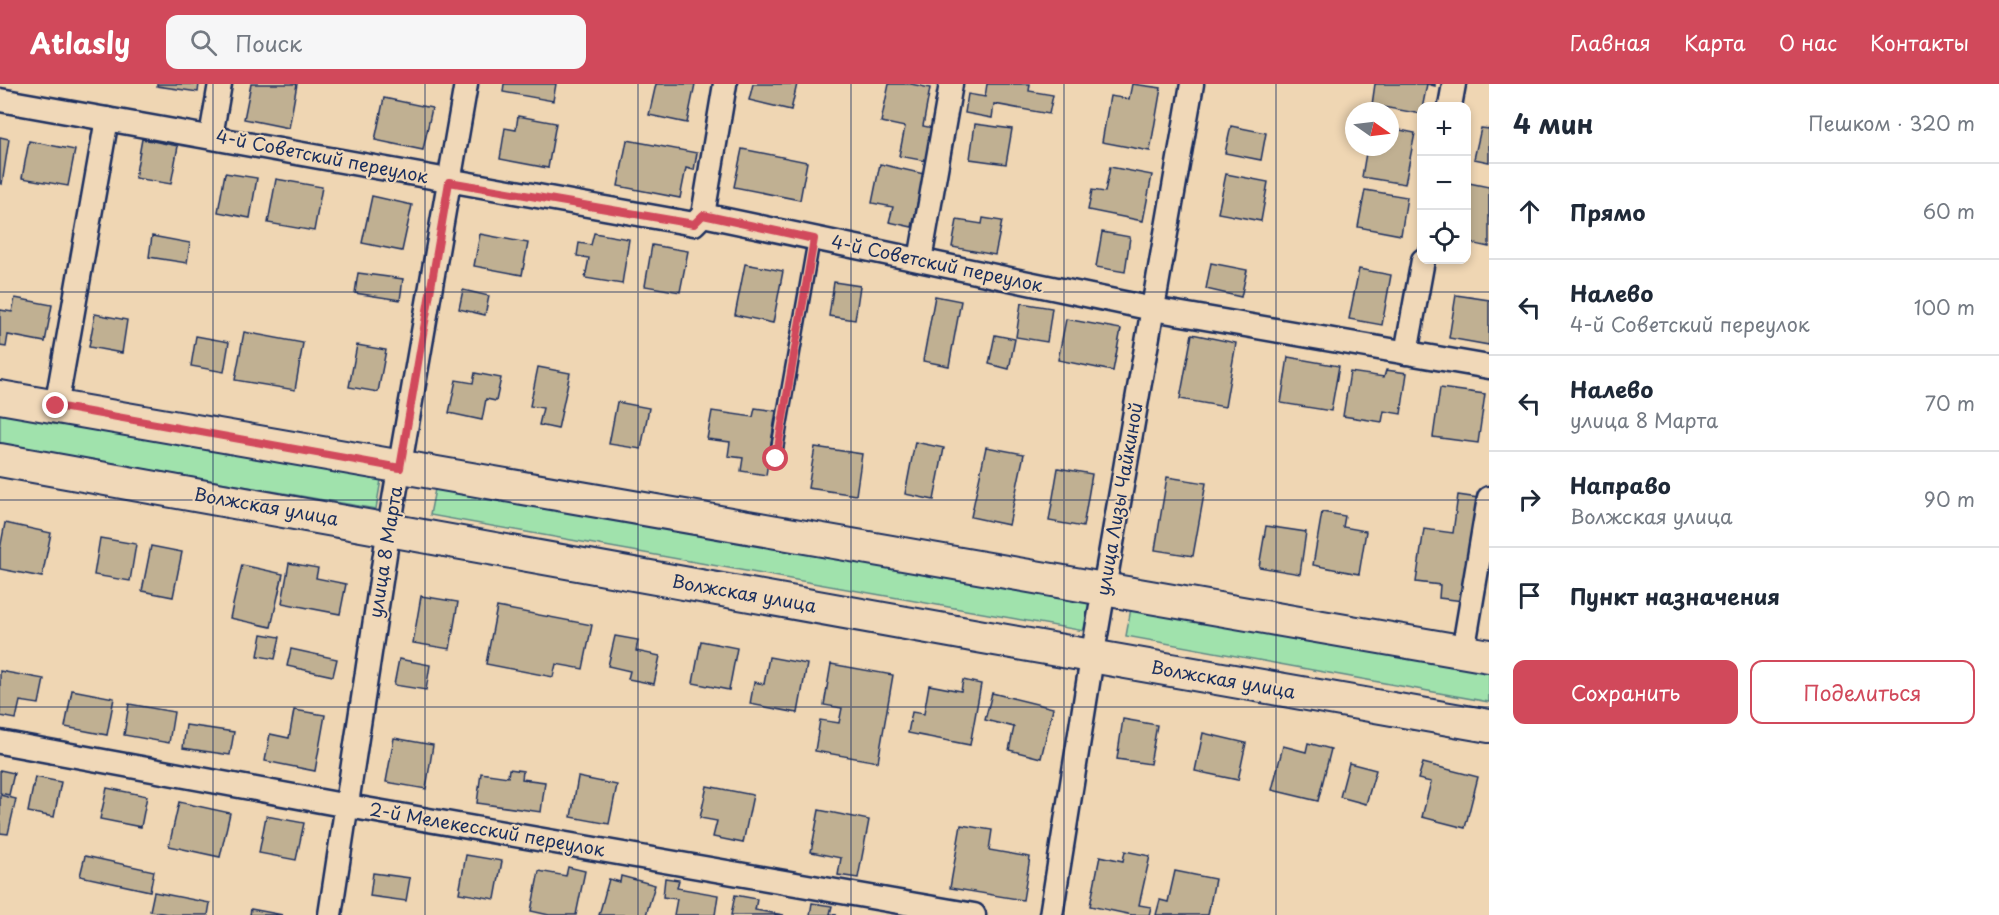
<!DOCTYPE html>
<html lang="ru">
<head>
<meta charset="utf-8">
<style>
	body { margin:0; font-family:"Playpen Sans",sans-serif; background:#f6f6f7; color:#1f2937 }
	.controls { position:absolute; right:18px; top:18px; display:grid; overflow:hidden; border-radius:12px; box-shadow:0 3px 9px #0003 }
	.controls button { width:54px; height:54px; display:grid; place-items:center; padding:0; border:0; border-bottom:2px solid #e0e1e3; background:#fff; color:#1f2937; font:30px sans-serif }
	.compass { position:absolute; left:1345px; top:18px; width:54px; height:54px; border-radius:50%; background:#fff; box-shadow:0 3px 9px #0003; rotate:104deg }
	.stop { position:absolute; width:18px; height:18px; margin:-14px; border:4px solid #d1495b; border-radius:50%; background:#fff }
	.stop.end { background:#d1495b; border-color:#fff; box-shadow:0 2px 6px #0008 }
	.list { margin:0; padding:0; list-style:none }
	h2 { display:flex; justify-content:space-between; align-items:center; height:78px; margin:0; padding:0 24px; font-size:26px }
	h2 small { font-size:20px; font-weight:400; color:#747a83 }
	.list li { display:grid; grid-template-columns:39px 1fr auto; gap:18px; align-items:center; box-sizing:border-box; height:96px; padding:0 24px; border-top:2px solid #e0e1e3 }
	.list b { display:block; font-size:22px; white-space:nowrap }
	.list p { margin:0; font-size:20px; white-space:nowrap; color:#747a83 }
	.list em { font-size:20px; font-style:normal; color:#747a83 }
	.actions { display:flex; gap:12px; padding:18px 24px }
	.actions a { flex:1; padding:14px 0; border:2px solid #d1495b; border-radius:12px; text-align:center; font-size:21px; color:#d1495b }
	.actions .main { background:#d1495b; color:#fff }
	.icon { flex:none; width:33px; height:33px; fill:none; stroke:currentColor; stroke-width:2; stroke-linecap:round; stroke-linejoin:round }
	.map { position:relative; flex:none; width:1489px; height:831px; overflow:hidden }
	header { display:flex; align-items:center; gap:36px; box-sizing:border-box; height:84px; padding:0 30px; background:#d1495b; color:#fff }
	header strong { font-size:28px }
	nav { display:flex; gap:33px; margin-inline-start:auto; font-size:21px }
	.search { width:420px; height:54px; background:#f6f6f7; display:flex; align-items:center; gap:15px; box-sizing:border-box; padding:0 21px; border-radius:12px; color:#747a83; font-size:22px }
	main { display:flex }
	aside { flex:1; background:#fff }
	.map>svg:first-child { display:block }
</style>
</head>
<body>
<header>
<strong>Atlasly</strong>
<div class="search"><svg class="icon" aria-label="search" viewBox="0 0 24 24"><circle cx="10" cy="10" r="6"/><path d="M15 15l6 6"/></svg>Поиск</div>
<nav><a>Главная</a><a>Карта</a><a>О нас</a><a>Контакты</a></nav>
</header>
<main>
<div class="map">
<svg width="1489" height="831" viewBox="0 0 1489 831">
	<rect width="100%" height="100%" fill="#efd6b3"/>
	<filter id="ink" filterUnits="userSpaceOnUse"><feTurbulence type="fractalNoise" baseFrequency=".0167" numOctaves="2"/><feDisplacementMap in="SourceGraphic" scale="12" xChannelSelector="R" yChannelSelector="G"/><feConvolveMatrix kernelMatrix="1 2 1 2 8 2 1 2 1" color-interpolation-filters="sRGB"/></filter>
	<g filter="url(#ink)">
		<g fill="#a0e2ac" stroke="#5e8885" stroke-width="1.5">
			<polygon points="0,328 381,396 376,425 0,360"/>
			<polygon points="436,400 1090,514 1084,547 430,431"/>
			<polygon points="1132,519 1489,584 1489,618 1126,552"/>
		</g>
		<g fill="#c0b092" stroke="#1b2f5e" stroke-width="1.5">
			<polygon points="157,0 199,0 198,8 157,2"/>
			<polygon points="251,0 297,0 289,44 244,35"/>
			<polygon points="504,0 556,0 553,17 503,8"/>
			<polygon points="656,0 695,0 687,39 649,31"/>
			<polygon points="753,0 797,0 791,26 749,16"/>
			<polygon points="889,0 911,0 930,4 923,42 933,44 926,77 899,72 905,43 881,38"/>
			<polygon points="987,0 1030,0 1029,7 1053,11 1049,30 994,20 992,34 965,29 968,10 985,13"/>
			<polygon points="1132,0 1161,4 1150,67 1102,58 1110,12 1129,15"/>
			<polygon points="1375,0 1435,0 1435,2 1427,0 1421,30 1372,21"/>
			<polygon points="384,14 432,24 423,66 375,56"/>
			<polygon points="518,32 556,39 548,84 500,75 505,44 516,46"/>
			<polygon points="975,40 1012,45 1006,80 970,75"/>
			<polygon points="1231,42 1266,49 1261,76 1225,69"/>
			<polygon points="1390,44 1415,49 1405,100 1362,93 1367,63 1390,63"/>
			<polygon points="1481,44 1489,45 1489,78 1474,75"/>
			<polygon points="0,53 9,55 2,100 0,99"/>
			<polygon points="142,55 178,62 171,100 135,94"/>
			<polygon points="627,56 697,69 694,86 686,84 680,114 618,102"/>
			<polygon points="29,57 75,66 68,102 22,94"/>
			<polygon points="742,65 807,78 800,116 734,103"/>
			<polygon points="880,80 924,90 912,143 889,138 893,123 872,119"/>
			<polygon points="1110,83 1152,91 1143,137 1088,126 1092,106 1105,108"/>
			<polygon points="225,89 257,94 250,134 218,128"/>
			<polygon points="1226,90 1268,98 1261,137 1218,129"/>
			<polygon points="276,95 322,103 314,147 268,139"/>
			<polygon points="1469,99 1489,103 1489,163 1466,158 1466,113"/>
			<polygon points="1365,106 1407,113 1401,151 1358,143"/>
			<polygon points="372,112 412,121 402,167 362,159"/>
			<polygon points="983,134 1002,137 995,171 952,163 957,136 982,140"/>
			<polygon points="1102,148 1130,153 1125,188 1096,183"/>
			<polygon points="594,149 629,155 622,200 585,194 589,174 577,172 579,159 591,161"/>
			<polygon points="480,150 528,159 522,191 474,182"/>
			<polygon points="152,152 190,159 187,179 149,173"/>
			<polygon points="652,161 688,167 680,208 645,202"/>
			<polygon points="1211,179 1247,186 1241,213 1206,205"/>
			<polygon points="745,180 783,187 773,239 735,231"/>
			<polygon points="1359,185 1391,191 1382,241 1349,235"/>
			<polygon points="358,189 403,195 400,216 355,209"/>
			<polygon points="834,198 860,202 855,236 829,232"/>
			<polygon points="463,206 489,212 485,231 459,225"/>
			<polygon points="1456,211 1489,216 1489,261 1449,254"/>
			<polygon points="935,212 961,217 949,282 923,277"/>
			<polygon points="15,214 52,221 45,258 8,251 6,263 0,262 0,226 12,228"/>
			<polygon points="1021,219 1052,224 1047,258 1016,253"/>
			<polygon points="95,230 127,236 122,269 89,263"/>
			<polygon points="1066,235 1121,245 1113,287 1058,276"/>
			<polygon points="244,248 303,259 295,306 235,296"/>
			<polygon points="1192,250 1236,259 1225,323 1180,315"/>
			<polygon points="995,251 1015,255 1009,285 989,280"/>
			<polygon points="196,252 229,258 224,288 191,282"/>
			<polygon points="357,261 386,266 378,308 349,303"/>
			<polygon points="1288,273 1339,282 1331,327 1281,319"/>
			<polygon points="538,283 570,289 558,345 539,341 543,324 530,322"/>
			<polygon points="1386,286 1407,289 1401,330 1384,327 1382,338 1343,332 1350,288 1384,293"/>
			<polygon points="475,289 501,294 496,317 486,315 482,336 449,329 456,296 473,299"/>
			<polygon points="1440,304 1485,310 1478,359 1433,353"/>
			<polygon points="617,318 649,324 641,365 609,360"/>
			<polygon points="755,324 776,327 766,391 741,387 743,374 728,372 730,358 707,355 712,327 753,333"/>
			<polygon points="915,358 944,364 934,416 905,410"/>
			<polygon points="815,363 862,370 856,411 808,404"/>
			<polygon points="986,363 1024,370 1009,441 971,433"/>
			<polygon points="1058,384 1092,390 1083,443 1049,437"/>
			<polygon points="1167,393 1206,399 1193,472 1155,466"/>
			<polygon points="1458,411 1478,414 1463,517 1439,514 1440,501 1416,498 1424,445 1453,449"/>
			<polygon points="1322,428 1345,432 1343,443 1366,447 1359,490 1313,481"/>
			<polygon points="5,439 51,449 42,493 0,485 0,465"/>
			<polygon points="1266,442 1306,448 1300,490 1259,483"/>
			<polygon points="100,454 136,460 130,497 94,491"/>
			<polygon points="151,462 182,468 173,513 142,507"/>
			<polygon points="289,479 318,484 316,494 346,500 340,530 282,519"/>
			<polygon points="242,481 283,490 271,543 230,534"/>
			<polygon points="421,512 458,518 450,565 413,559"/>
			<polygon points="497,523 592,541 583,585 556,580 553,593 486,580"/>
			<polygon points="262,550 280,553 275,575 258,572"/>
			<polygon points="615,552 638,556 636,567 660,572 654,600 628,595 630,587 608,582"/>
			<polygon points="701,557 737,564 729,606 693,599"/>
			<polygon points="291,565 337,575 333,592 287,582"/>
			<polygon points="769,573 807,580 798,629 750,620 754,598 764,600"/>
			<polygon points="399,575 430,581 426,606 394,601"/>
			<polygon points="831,580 893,591 878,678 815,667 820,636 839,639 842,624 824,621"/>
			<polygon points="0,587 44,595 39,620 20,617 16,635 0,632"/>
			<polygon points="963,596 981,600 970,661 908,649 912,628 924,630 929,601 961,607"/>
			<polygon points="72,606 114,614 107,651 65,643"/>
			<polygon points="992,609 1053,624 1041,674 1009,666 1014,643 985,636"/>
			<polygon points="129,620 174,628 169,659 124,651"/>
			<polygon points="294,626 325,631 315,687 265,677 270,650 289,654"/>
			<polygon points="1123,635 1157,641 1150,680 1117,675"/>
			<polygon points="186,641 234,648 230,671 183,664"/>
			<polygon points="1203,649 1246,659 1238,696 1195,687"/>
			<polygon points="394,654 433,661 426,705 386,698"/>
			<polygon points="1308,659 1331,665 1318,717 1272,706 1283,662 1306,668"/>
			<polygon points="1349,679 1376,686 1366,720 1340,713"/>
			<polygon points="1423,679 1478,693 1465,744 1422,733 1431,698 1418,695"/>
			<polygon points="509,685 523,687 522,695 545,698 541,728 477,719 481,689 508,693"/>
			<polygon points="0,686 14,689 9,711 0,709"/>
			<polygon points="35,693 61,698 54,733 28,728"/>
			<polygon points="578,693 617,701 609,740 571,733"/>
			<polygon points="707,702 753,711 743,759 713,753 717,737 700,734"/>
			<polygon points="107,704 147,712 141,743 100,735"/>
			<polygon points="0,711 16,715 8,750 0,749"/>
			<polygon points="179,718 230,729 220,773 169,762"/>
			<polygon points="819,726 869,736 858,794 838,791 841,774 811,768"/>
			<polygon points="266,732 304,739 296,776 259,769"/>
			<polygon points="961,741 992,746 989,766 1030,773 1023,816 950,804"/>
			<polygon points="1125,767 1150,772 1139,821 1151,823 1149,831 1132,831 1090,822 1100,772 1123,777"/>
			<polygon points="466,771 502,777 495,815 459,809"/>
			<polygon points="85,772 154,787 150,807 80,792"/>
			<polygon points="568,783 585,787 576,831 549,831 531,827 539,787 566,792"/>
			<polygon points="1175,787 1215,795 1208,831 1156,831 1160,816 1168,818"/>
			<polygon points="373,789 410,794 406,817 370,812"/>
			<polygon points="621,792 655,801 646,831 599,831 609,795 620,798"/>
			<polygon points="665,794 679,796 677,804 718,811 715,831 674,831 677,815 663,813"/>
			<polygon points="154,808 210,819 208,831 173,831 150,827"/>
			<polygon points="735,811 757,815 755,826 784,831 731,831"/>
			<polygon points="812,819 832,822 830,830 837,831 810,831"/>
			<polygon points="251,825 283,831 250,831"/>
		</g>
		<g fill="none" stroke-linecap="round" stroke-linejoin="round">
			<defs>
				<polyline id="lane" points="775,376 814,155"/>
				<g id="street">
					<polyline points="0,16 694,140 703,131 1153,225 1489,283"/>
					<polyline points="1450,22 1454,0"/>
					<polyline points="211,52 220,0"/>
					<polyline points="703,131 725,0"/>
					<polyline points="920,176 951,0"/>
					<polyline points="1406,269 1423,176"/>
					<polyline points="56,323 107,35"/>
					<polyline points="1463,568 1489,414"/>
					<polyline points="0,658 348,722 974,831"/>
					<polyline points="330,831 389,444 466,0"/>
					<polyline points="1051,831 1092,574 1192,0"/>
				</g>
				<g id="secondary">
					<polyline points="0,313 1489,572"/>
					<path d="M0 376C497 463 992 557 1489 642"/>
				</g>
			</defs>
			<use href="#lane" stroke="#1b2f5e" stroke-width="15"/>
			<use href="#street" stroke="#1b2f5e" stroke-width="27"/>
			<use href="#secondary" stroke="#1b2f5e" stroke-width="36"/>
			<use href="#lane" stroke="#f0d8b8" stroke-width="10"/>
			<use href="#street" stroke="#f0d8b8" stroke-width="22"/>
			<use href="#secondary" stroke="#f0d8b8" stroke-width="32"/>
		</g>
	</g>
	<g fill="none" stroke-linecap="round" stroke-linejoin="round" filter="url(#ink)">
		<polyline stroke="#d1495b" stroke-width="8" points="56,322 400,384 449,98 694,140 703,131 814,155 776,375"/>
	</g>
	<path fill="none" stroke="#1b2f5e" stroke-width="1.5" stroke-opacity="0.55" d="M213 0V831M425 0V831M638 0V831M851 0V831M1064 0V831M1276 0V831M0 208H1489M0 416H1489M0 623H1489"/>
	<g text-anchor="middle" stroke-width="4.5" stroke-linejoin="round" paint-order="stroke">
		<g font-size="18" fill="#1b2f5e" stroke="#f0d8b8">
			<text transform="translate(322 73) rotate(11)" y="6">4-й Советский переулок</text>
			<text transform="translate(937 180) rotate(12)" y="6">4-й Советский переулок</text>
			<text transform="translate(1120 415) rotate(-80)" y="6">улица Лизы Чайкиной</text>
			<text transform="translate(266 423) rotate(10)" y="6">Волжская улица</text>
			<text transform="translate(386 468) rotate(-81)" y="6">улица 8 Марта</text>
			<text transform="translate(744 510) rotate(10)" y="6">Волжская улица</text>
			<text transform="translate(1223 596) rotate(10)" y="6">Волжская улица</text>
			<text transform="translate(487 746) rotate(10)" y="6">2-й Мелекесский переулок</text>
		</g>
	</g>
</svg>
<div class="controls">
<button>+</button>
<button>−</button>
<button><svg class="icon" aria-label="locate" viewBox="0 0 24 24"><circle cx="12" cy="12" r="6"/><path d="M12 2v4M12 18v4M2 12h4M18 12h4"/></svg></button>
</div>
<svg class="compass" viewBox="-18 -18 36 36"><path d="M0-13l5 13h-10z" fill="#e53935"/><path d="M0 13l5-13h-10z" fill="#747a83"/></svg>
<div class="stop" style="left:776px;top:375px"></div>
<div class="stop end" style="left:56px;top:322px"></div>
</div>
<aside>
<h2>4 мин<small>Пешком · 320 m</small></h2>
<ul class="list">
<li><svg class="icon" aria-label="ahead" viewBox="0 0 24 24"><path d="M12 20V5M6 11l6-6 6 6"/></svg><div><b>Прямо</b></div><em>60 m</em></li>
<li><svg class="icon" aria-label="left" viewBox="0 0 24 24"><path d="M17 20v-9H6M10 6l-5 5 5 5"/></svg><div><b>Налево</b><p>4-й Советский переулок</p></div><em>100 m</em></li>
<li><svg class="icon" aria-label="left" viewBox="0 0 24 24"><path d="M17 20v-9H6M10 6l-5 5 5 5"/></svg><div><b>Налево</b><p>улица 8 Марта</p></div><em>70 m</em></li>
<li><svg class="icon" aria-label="right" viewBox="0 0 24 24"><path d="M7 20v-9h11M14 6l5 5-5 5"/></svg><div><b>Направо</b><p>Волжская улица</p></div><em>90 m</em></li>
<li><svg class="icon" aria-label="arrive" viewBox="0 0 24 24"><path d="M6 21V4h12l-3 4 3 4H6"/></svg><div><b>Пункт назначения</b></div></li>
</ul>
<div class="actions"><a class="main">Сохранить</a><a>Поделиться</a></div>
</aside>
</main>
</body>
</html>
